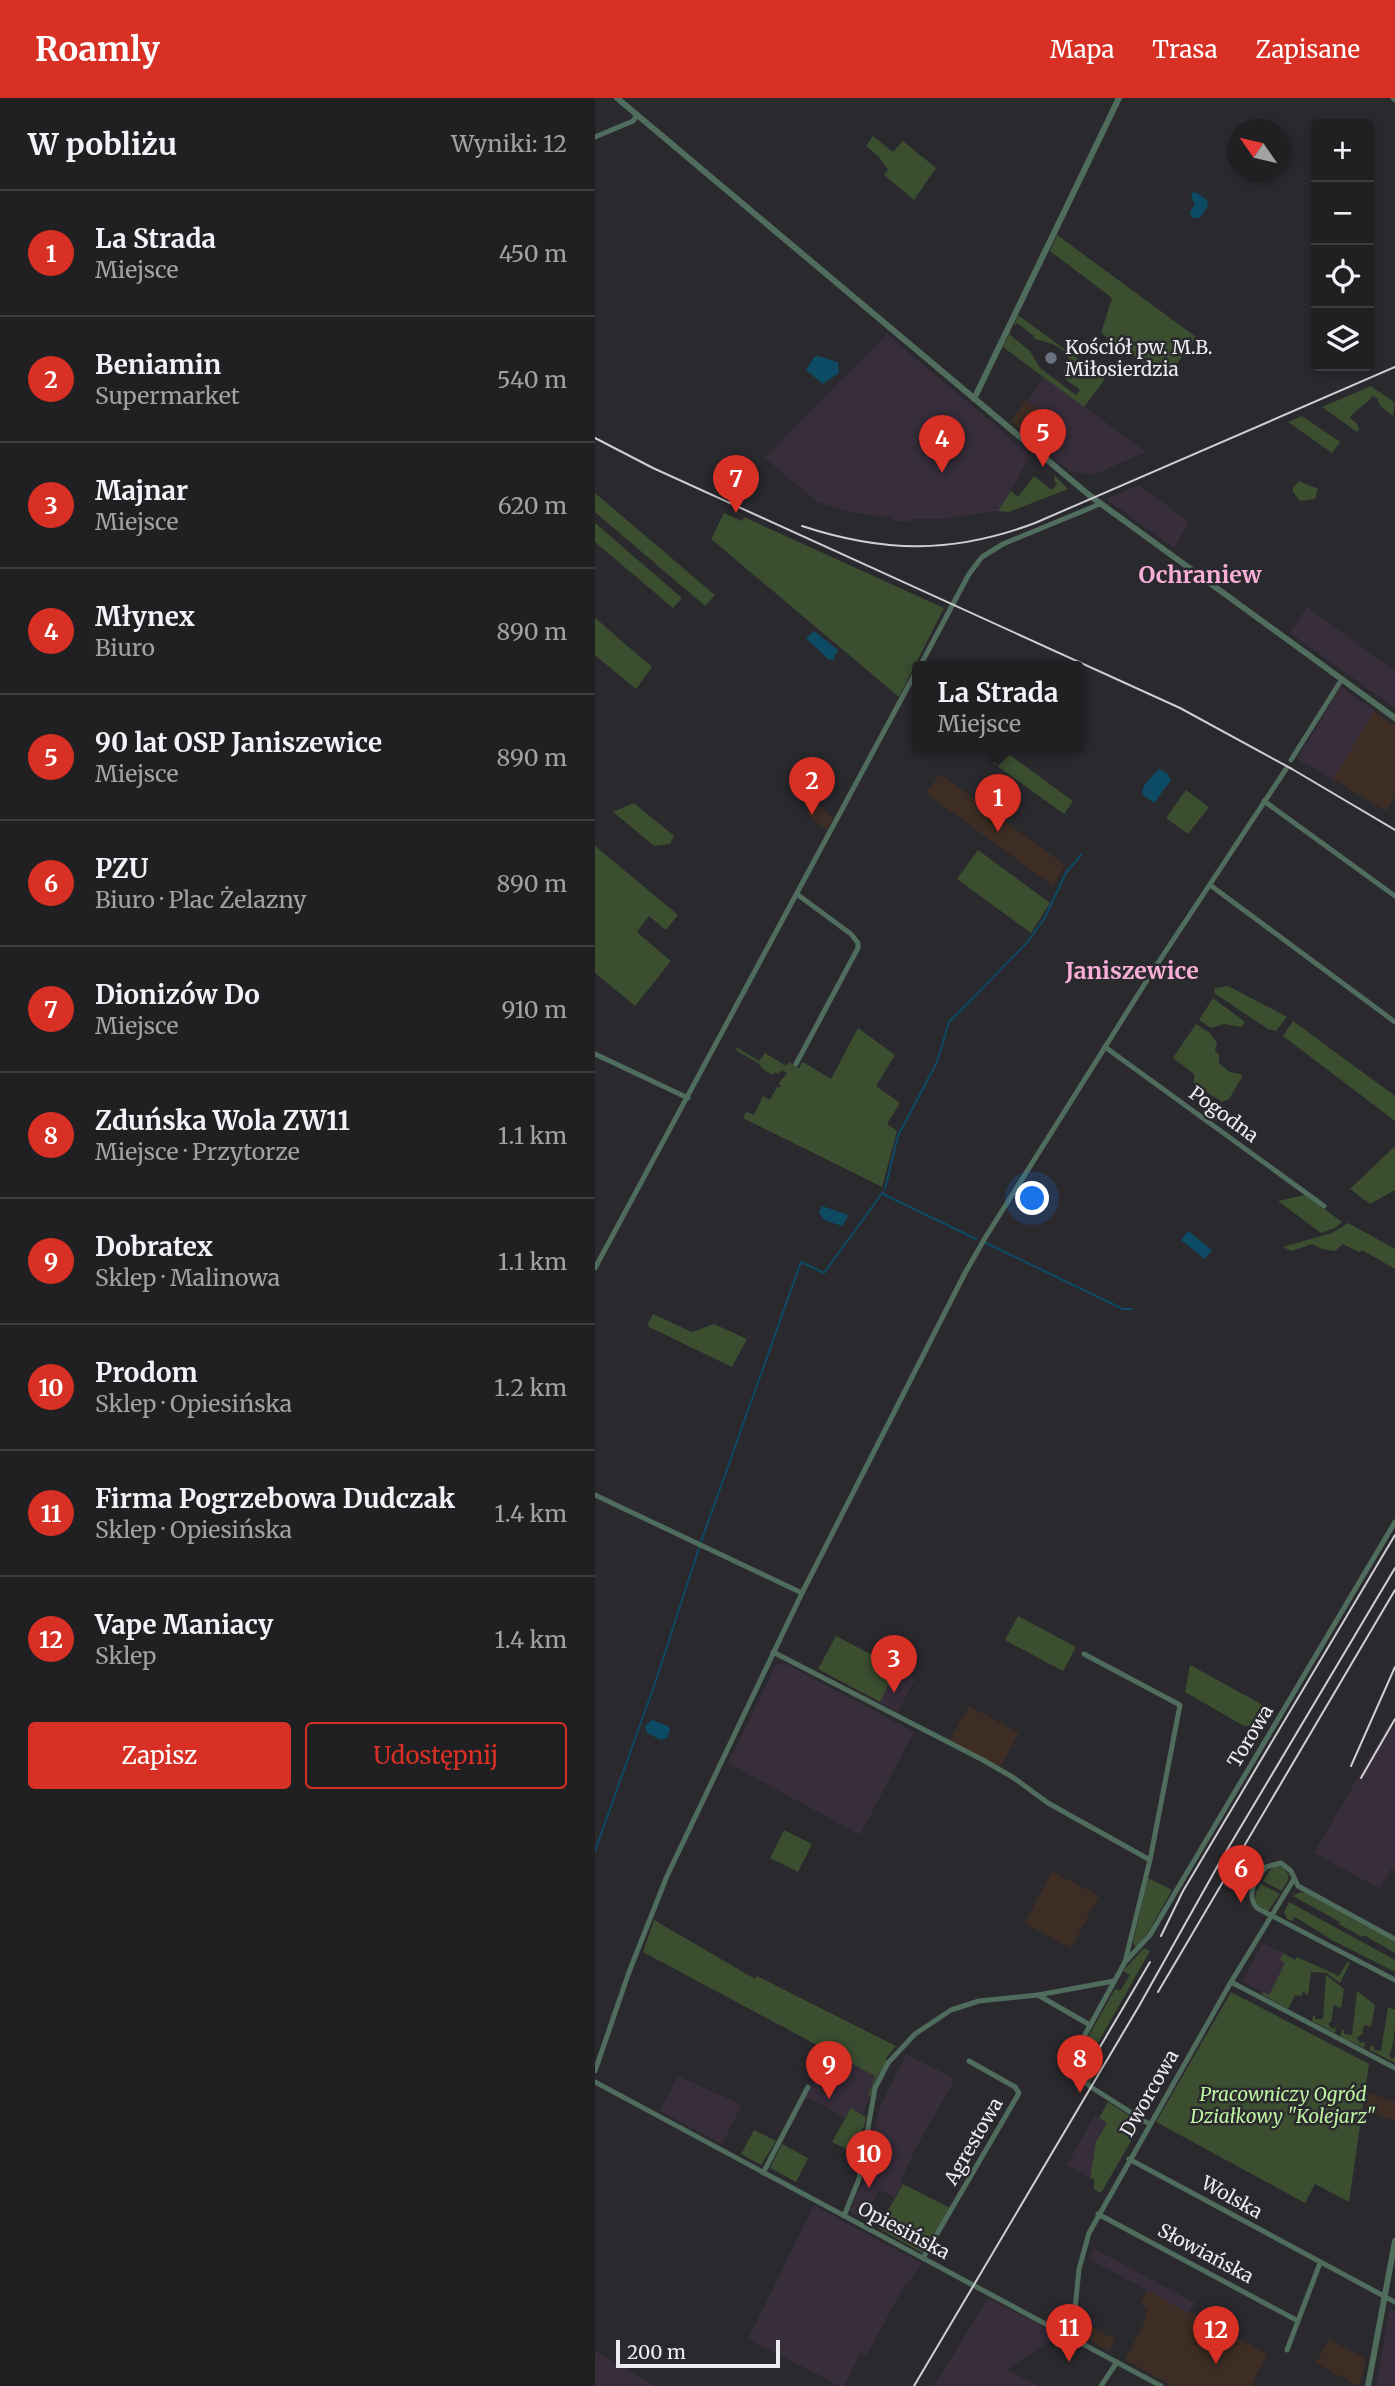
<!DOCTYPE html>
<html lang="pl">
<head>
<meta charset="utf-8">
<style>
	body { margin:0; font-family:Merriweather,serif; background:#2d2c2f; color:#f1f3f6 }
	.controls { position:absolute; right:21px; top:21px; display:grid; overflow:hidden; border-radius:7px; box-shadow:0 4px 10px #0003 }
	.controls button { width:63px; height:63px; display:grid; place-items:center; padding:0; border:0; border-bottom:2px solid #3d3d40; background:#201f22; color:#f1f3f6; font:35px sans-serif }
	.compass { position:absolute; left:632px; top:21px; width:63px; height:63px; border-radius:50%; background:#201f22; box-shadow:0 4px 10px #0003; rotate:304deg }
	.scale { position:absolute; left:21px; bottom:18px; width:164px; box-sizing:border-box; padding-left:7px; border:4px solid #ececf0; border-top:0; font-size:19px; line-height:24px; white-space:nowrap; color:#ececf0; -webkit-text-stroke:5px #2a292e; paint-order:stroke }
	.you { position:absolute; left:438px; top:1101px; width:24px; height:24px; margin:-18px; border:5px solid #fff; border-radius:50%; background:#1a73e8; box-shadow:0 0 0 10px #1a73e833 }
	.badge { display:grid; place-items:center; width:46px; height:46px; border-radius:50%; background:#d93025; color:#fff; font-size:23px; font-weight:700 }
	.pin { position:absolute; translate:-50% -58px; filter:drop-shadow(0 2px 4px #0008) }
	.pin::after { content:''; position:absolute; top:37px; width:24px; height:21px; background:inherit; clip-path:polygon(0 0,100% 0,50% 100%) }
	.popup { position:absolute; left:317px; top:563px; width:172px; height:91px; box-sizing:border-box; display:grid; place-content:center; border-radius:7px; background:#201f22; filter:drop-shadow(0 2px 5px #0005); font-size:23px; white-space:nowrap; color:#a2a2a5 }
	.popup b { font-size:26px; color:#f1f3f6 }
	.popup::after { content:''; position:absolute; left:50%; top:100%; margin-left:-14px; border:14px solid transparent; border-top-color:#201f22 }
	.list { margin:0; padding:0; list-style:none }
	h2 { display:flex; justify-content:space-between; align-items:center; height:91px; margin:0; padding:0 28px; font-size:30px }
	h2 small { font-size:23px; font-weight:400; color:#a2a2a5 }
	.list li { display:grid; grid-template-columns:46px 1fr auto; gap:21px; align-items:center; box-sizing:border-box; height:126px; padding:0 28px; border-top:2px solid #3d3d40 }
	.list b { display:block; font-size:26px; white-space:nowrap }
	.list p { margin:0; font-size:23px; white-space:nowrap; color:#a2a2a5 }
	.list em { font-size:23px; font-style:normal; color:#a2a2a5 }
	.actions { display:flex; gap:14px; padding:21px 28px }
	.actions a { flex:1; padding:16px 0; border:2px solid #d93025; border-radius:7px; text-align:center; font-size:24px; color:#d93025 }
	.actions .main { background:#d93025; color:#fff }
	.icon { flex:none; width:38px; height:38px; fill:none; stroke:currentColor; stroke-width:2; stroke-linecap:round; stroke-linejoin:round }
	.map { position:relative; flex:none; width:800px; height:2288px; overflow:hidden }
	header { display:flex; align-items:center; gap:42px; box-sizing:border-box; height:98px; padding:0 35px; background:#d93025; color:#fff }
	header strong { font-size:33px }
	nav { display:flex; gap:38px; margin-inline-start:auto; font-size:24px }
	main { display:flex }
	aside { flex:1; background:#201f22 }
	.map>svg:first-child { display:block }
</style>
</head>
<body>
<header>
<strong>Roamly</strong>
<nav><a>Mapa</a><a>Trasa</a><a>Zapisane</a></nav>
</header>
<main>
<aside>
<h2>W pobliżu<small>Wyniki: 12</small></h2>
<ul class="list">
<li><span class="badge">1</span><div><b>La Strada</b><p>Miejsce</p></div><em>450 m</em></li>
<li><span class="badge">2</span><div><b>Beniamin</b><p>Supermarket</p></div><em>540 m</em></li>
<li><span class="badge">3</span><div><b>Majnar</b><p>Miejsce</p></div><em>620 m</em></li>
<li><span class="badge">4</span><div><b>Młynex</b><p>Biuro</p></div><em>890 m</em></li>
<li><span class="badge">5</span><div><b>90 lat OSP Janiszewice</b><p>Miejsce</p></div><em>890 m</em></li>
<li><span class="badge">6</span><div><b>PZU</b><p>Biuro · Plac Żelazny</p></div><em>890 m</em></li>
<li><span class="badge">7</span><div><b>Dionizów Do</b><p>Miejsce</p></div><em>910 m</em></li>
<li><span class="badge">8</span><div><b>Zduńska Wola ZW11</b><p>Miejsce · Przytorze</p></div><em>1.1 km</em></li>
<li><span class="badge">9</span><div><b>Dobratex</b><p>Sklep · Malinowa</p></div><em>1.1 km</em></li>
<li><span class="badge">10</span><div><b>Prodom</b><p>Sklep · Opiesińska</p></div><em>1.2 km</em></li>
<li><span class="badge">11</span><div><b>Firma Pogrzebowa Dudczak</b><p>Sklep · Opiesińska</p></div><em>1.4 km</em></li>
<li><span class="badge">12</span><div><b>Vape Maniacy</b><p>Sklep</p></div><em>1.4 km</em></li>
</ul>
<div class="actions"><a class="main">Zapisz</a><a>Udostępnij</a></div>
</aside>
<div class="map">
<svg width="800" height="2288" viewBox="0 0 800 2288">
	<rect width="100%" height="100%" fill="#2a292e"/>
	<g fill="#3e2d24">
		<polygon points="431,302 449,316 431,336 416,323"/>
		<polygon points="779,613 800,628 800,698 791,713 738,681"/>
		<polygon points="345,676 470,767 458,788 331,695"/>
		<polygon points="215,701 238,720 232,732 212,716 218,709 215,710 211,706"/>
		<polygon points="374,1608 424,1635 405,1669 355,1642"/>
		<polygon points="457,1773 504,1798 476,1850 430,1825"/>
		<polygon points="774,1995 800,2004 800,2023 770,2011"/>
		<polygon points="553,2192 672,2256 656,2288 578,2288 530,2262 550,2223 552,2213 546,2205"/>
		<polygon points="487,2224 520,2241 514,2253 484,2237"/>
		<polygon points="734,2241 771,2261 765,2287 757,2285 721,2265"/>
	</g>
	<g fill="#372d3b">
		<polygon points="292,236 435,357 409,406 403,413 345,421 318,421 317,424 298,423 298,420 255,414 222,404 170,360"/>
		<polygon points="449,279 551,354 498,377 475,373 431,336 449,316 432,303"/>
		<polygon points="544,387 594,424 579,450 511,401"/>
		<polygon points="712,509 800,573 800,610 695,535"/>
		<polygon points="746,588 779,613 738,681 702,661"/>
		<polygon points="189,1565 319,1634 265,1737 133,1665 181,1567"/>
		<polygon points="302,1570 321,1580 303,1614 285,1604"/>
		<polygon points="800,1625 800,1773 796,1771 785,1791 719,1755 794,1626 798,1629"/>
		<polygon points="668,1845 688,1855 686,1860 690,1865 674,1897 647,1883"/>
		<polygon points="239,1956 281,1978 268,2016 256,2010 250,2020 211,1999 219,1983 224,1985"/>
		<polygon points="311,1956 360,1981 322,2048 305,2084 308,2086 299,2099 284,2092 268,2121 254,2114 274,2072 273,2053 286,2007"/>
		<polygon points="83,1978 147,2007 127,2046 65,2013"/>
		<polygon points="500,2017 512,2025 501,2044 495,2080 472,2067"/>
		<polygon points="219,2107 326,2165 313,2186 311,2185 271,2258 266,2255 249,2288 245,2288 153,2241"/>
		<polygon points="498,2150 600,2205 594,2215 494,2161"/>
		<polygon points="393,2200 464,2237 412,2272 443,2288 339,2288"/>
		<polygon points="795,2210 800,2213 800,2288 781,2288"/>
		<polygon points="0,2253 60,2288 0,2288"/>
	</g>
	<g fill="#3b4e30">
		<polygon points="278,38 298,54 308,43 341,70 319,102 289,77 293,72 284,59 271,48"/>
		<polygon points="462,137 601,239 571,281 506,235 517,200 455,153"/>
		<path d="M423 217 510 281 489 309 408 249 416 232 415 237 435 253 445 270 481 297 485 292 470 281 468 275 474 262C469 247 452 244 439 241V238L422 225 419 228Z"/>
		<path d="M776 288 800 305 798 318 785 308 782 300 777 298C771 308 761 310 755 320L762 326 764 331 762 334 727 309Z"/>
		<polygon points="707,318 745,344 737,355 693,324"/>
		<polygon points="439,378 457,392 462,386 459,382 460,378 473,391 414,414 403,413 416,393 423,399"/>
		<polygon points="704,383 723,391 720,401 705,403 698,394 698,390"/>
		<polygon points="0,395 120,497 110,508 0,414"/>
		<polygon points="129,415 147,423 149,419 349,510 304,599 116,441"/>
		<polygon points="0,425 87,500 78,510 0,444"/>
		<polygon points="0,520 57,569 41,591 0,557"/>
		<polygon points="408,652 478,703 469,716 398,665"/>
		<polygon points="591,692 614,709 593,736 571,720"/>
		<polygon points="39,705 79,738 75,746 59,748 18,714"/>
		<polygon points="0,748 83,817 71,832 54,818 42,834 76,863 40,908 0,875"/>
		<polygon points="383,752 455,805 436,835 362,781"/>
		<polygon points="633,888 692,919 681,933 673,931 619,895 620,890"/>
		<polygon points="618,900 650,924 647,929 629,926 616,930 604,922"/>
		<polygon points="698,923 800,998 800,1023 688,938"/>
		<polygon points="601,926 615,935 622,945 620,953 624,956 624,965 635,974 646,976 647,979 634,1001 627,1004 599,986 599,976 578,960"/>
		<polygon points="263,930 300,957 281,988 305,1005 292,1026 302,1033 287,1089 148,1020 151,1014 159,1017 168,998 175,1002 182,989 186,989 184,985 192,975 187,972 183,976 179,974 178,977 169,972 163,965 142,953 141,949 164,963 170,955 191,968 194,964 204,970 208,964 236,981"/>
		<polygon points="800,1048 800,1092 775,1106 755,1091"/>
		<polygon points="710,1097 747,1124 740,1130 726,1135 683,1103"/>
		<polygon points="753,1125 800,1151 800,1171 767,1152 764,1154 748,1146 740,1153 727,1151 717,1146 696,1153 688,1149 737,1135"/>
		<polygon points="58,1216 97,1234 119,1226 152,1241 137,1269 52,1228"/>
		<polygon points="423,1518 481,1549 468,1573 410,1542"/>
		<polygon points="241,1538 302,1570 285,1604 223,1571"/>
		<polygon points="595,1567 673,1610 662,1628 649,1628 590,1594"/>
		<polygon points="189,1732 217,1746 203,1774 175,1760"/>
		<polygon points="680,1768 687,1769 694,1777 693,1782 687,1793 668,1783 675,1772"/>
		<polygon points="553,1780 577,1792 552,1836 541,1849 538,1845"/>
		<polygon points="666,1786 685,1796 673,1813 664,1808 660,1804 661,1794"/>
		<polygon points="705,1794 710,1795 800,1844 800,1855 769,1837 767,1839 744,1826 745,1824 698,1798"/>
		<polygon points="694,1804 800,1862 800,1874 737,1842 700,1819 697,1823 692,1821 689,1814"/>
		<polygon points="59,1822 160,1881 162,1878 301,1948 291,1960 292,1962 279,1985 275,1999 273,1999 280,1978 48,1854"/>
		<polygon points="549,1850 555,1853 491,1966 502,1973 495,1985 479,1971 479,1964 520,1891 525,1893 535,1877 528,1873"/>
		<polygon points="688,1855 700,1862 702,1859 744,1878 752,1864 755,1865 745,1885 732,1875 716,1874 713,1898 710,1895 707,1894 707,1898 700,1897 693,1911 666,1896 668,1894 674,1897 690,1865 685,1862"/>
		<polygon points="731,1877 749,1891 746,1911 739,1907 736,1924 733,1926 737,1931 741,1929 740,1935 717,1923 718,1918 720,1917 720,1921 728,1921"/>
		<polygon points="762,1893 780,1907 776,1929 769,1927 767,1936 762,1940 765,1945 770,1944 769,1950 745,1938 747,1932 749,1932 749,1936 757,1937"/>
		<polygon points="636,1894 774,1966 754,2104 720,2086 710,2105 561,2024"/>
		<path d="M793 1909 800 1912C800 1927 800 1946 794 1957L797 1961 800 1959V1965L775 1952V1948H779V1952L786 1953Z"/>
		<polygon points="513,2004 543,2023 541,2025 543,2031 506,2095 499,2091 499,2081 495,2080 501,2044 512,2025 504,2020"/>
		<polygon points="256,2010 271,2019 269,2029 267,2031 263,2064 262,2056 237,2044"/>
		<polygon points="159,2032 181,2043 166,2067 146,2056"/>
		<polygon points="187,2046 213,2060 201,2084 175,2070"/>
		<polygon points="308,2086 355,2110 327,2155 283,2130"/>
	</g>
	<g fill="#0d4a64">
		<polygon points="598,94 604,96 612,102 613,108 605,120 599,120 596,118 595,114 600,106 596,99"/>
		<polygon points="223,258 243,264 244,275 228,286 211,272 219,259"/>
		<polygon points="219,533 243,552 238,562 234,562 211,540"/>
		<polygon points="564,671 572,675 576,682 559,705 549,698 547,694 549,687"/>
		<polygon points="227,1108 251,1116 253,1118 247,1128 229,1122 224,1115"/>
		<polygon points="593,1133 617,1152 610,1161 586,1142"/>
		<polygon points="57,1622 73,1628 75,1632 72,1640 66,1642 52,1635 50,1628"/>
	</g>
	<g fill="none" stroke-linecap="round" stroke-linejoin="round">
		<g stroke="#0d4a64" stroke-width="2">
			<polyline points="290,1091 303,1038 342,964 354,924 431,846 449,821 471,775 486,757"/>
			<polyline points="288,1096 381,1141"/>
			<polyline points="391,1145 528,1211 537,1211"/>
			<polyline points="106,1444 206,1164 229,1175 288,1094"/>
			<polyline points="0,1753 59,1588 104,1450"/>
		</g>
		<g stroke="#4f6c5d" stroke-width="5">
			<polyline points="798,0 800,2"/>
			<polyline points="0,39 38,23 42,17"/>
			<polyline points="325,568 374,476 387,459 408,446 505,406"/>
			<polyline points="696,662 747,581"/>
			<polyline points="669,703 800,798"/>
			<polyline points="615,787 800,924"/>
			<polyline points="510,949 729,1108"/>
			<polyline points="0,956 93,1000"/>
			<polyline points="201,966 263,850 263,845 256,836 203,797"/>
			<polyline points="0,1170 322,572"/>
			<polyline points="0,1397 207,1495"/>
			<polyline points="178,1554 388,1662 419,1680 453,1705 555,1762"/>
			<polyline points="489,1556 585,1607 555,1762 530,1864"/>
			<path d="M800 1841 703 1788 696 1773 686 1765 671 1769C661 1781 650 1796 662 1810L800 1882"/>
			<polyline points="636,1884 800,1970"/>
			<polyline points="443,1897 495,1927"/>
			<polyline points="0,1973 34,1874 72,1778 207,1495 370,1175 390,1140 561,868 691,671"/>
			<polyline points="0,1984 566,2288"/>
			<polyline points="554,2026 496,1989 475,1971 475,1964 530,1864 555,1837 800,1424"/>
			<polyline points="534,2061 800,2204"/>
			<polyline points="168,2075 213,1989"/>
			<polyline points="503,2116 703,2223"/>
			<polyline points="249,2118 264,2081 280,1990 293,1965 320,1936 356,1912 384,1903 443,1897 519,1883"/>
			<polyline points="328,2160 424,1995 420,1989 374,1963"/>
			<polyline points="477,2240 484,2171 494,2135 636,1884 699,1781"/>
			<polyline points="692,2252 725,2165"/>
			<polyline points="506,2288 522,2264"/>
		</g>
		<g stroke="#4f6c5d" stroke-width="6">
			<polyline points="22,0 494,397 800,620"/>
			<polyline points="379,301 524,0"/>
			<polyline points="773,2288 800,2143"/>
		</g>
		<g stroke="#cfcfd3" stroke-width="2">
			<polyline points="0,340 58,370 585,610 697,671 800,732"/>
			<path d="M207 428C289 455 358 456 440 425L800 269"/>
			<polyline points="756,1668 800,1569"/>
			<polyline points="766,1680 800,1621"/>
			<polyline points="566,1838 588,1793 800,1437"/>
			<polyline points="563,1894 800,1492"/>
			<polyline points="492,1971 555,1864"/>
			<polyline points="319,2288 544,1908 626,1762 800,1470"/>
		</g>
	</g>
	<circle fill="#6b7280" stroke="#2a292e" stroke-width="2.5" cx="456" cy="260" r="7"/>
	<g text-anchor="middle" stroke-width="5" stroke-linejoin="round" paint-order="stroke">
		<g font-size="19" fill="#ececf0" stroke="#2a292e" text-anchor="start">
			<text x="470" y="256">Kościół pw. M.B.<tspan x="470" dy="22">Miłosierdzia</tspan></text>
		</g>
		<g font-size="19" fill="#ececf0" stroke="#2a292e">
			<text transform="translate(629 1016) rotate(36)" y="7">Pogodna</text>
			<text transform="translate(655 1638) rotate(-59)" y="7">Torowa</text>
			<text transform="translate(554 1995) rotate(-60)" y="7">Dworcowa</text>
			<text transform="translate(378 2043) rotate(-60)" y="7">Agrestowa</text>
			<text transform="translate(637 2099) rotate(29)" y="7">Wolska</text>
			<text transform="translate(309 2132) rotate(28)" y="7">Opiesińska</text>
			<text transform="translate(611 2155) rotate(28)" y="7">Słowiańska</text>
		</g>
		<g font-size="19" font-style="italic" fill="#bef3a1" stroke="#2a292e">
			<text x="688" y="2003">Pracowniczy Ogród<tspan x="688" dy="22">Działkowy "Kolejarz"</tspan></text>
		</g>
		<g font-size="23" font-weight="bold" fill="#f8aed7" stroke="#2a292e">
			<text x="605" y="485">Ochraniew</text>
			<text x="537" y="881">Janiszewice</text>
		</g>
	</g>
</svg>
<div class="controls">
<button>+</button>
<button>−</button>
<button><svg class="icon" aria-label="locate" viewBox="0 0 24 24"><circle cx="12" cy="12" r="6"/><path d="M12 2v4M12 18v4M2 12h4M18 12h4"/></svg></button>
<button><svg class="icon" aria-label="layers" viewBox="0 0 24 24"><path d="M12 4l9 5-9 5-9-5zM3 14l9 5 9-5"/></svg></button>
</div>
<svg class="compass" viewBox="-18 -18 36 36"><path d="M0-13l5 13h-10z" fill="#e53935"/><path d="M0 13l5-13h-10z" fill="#a2a2a5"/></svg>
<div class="scale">200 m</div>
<div class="you"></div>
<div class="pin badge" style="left:403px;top:734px">1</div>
<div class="popup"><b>La Strada</b>Miejsce</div>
<div class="pin badge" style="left:217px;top:717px">2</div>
<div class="pin badge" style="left:299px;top:1595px">3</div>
<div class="pin badge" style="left:347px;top:375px">4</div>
<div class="pin badge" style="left:448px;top:369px">5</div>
<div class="pin badge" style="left:646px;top:1805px">6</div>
<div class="pin badge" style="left:141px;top:415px">7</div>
<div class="pin badge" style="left:485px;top:1995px">8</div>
<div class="pin badge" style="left:234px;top:2001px">9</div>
<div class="pin badge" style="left:274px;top:2090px">10</div>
<div class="pin badge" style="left:474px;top:2264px">11</div>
<div class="pin badge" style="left:621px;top:2266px">12</div>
</div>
</main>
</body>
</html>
